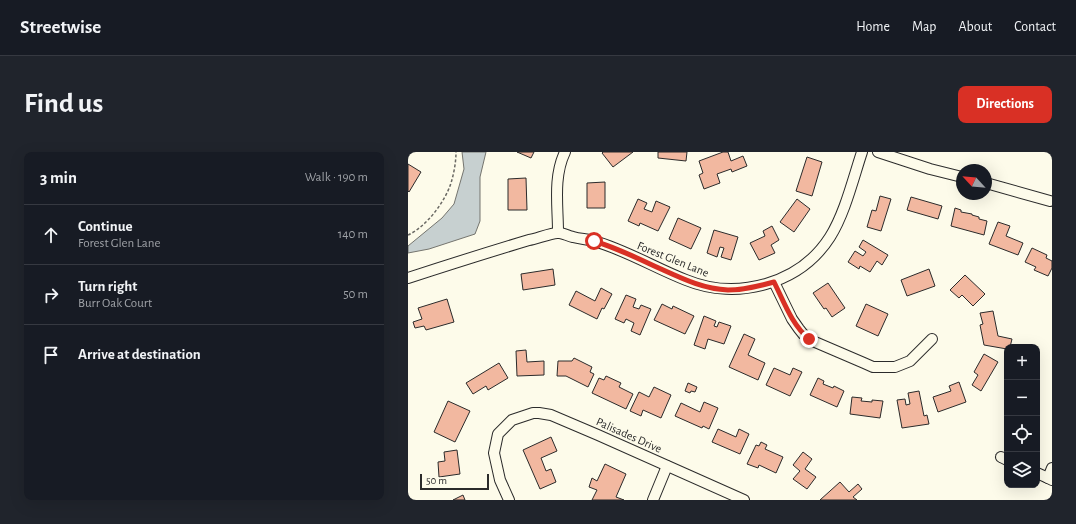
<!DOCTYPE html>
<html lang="en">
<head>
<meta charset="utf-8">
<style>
	body { margin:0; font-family:"Alegreya Sans",sans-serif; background:#20242c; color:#f1f3f6 }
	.controls { position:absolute; right:12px; bottom:12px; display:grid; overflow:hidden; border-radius:8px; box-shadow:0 4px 16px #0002 }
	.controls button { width:36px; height:36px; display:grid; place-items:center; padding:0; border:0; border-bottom:1px solid #363941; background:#171b24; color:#f1f3f6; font:20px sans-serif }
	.compass { position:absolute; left:548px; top:12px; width:36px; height:36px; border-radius:50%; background:#171b24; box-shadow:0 4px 16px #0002; rotate:296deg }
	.scale { position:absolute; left:12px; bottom:10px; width:69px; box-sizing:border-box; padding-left:4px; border:2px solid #2b2b2b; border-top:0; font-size:11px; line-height:14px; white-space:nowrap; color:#2b2b2b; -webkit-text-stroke:3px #fdfbea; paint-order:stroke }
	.stop { position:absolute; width:12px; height:12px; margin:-9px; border:3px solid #d93025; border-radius:50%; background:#fff }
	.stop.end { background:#d93025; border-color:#fff; box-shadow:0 1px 4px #0008 }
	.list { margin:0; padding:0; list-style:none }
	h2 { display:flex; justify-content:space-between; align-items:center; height:52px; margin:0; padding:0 16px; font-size:17px }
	h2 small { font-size:13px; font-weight:400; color:#9ea1a6 }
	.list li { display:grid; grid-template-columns:26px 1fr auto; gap:12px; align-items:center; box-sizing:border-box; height:60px; padding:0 16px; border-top:1px solid #363941 }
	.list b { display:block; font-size:15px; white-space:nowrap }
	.list p { margin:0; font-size:13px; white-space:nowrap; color:#9ea1a6 }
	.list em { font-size:13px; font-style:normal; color:#9ea1a6 }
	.icon { flex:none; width:22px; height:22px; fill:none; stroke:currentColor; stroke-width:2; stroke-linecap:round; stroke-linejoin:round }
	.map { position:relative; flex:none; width:644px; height:348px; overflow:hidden; border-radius:8px }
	header { display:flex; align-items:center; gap:24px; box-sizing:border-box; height:56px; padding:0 20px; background:#171b24; border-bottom:1px solid #363941 }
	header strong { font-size:19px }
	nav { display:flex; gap:22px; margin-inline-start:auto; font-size:14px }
	.intro { display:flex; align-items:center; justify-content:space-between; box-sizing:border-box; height:96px; padding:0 24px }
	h1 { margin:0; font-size:28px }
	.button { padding:10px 18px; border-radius:8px; background:#d93025; color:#fff; font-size:14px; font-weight:700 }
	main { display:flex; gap:24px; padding:0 24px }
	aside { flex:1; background:#171b24; border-radius:8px; box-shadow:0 4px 16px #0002 }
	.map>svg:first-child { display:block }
</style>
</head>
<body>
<header>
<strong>Streetwise</strong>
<nav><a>Home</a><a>Map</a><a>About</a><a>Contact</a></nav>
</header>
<div class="intro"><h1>Find us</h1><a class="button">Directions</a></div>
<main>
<aside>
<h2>3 min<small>Walk · 190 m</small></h2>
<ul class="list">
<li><svg class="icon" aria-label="ahead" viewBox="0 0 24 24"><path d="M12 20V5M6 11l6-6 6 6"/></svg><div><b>Continue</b><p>Forest Glen Lane</p></div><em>140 m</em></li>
<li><svg class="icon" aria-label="right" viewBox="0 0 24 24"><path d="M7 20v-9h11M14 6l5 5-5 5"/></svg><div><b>Turn right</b><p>Burr Oak Court</p></div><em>50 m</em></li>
<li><svg class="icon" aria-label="arrive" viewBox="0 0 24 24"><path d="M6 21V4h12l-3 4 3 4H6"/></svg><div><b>Arrive at destination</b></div></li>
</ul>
</aside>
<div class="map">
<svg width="644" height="348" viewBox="0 0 644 348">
	<rect width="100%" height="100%" fill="#fdfbea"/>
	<polygon fill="#c7d0d0" stroke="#74746e" points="54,0 78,0 72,25 72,69 67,82 21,97 0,101 0,94 34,66 46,52 56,17"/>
	<g fill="#f2b8a0" stroke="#2b2b2b">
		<polygon points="109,0 126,0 123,6"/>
		<polygon points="195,0 225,0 205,15 194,1"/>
		<polygon points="250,0 279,0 278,9 250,6"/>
		<polygon points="315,0 320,0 323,9 335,4 339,14 324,20 323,17 309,22 312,31 296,37 291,23 295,21 291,9"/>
		<polygon points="399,5 414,10 404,44 388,39"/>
		<polygon points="0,12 13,20 1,40 0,39"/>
		<polygon points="118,26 119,58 100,58 100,27"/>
		<polygon points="197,30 197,56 179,56 179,31"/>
		<polygon points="472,44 483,47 473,79 459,75 464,58 468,59"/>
		<polygon points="503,45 534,54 530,67 499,58"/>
		<polygon points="230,47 239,51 236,57 244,60 248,49 262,55 250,79 232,71 231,74 220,69"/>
		<polygon points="389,47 402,57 386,80 372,70"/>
		<polygon points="547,56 553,58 553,60 564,62 564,63 571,65 571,67 579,69 576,83 543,74"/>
		<polygon points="270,66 293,76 283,97 261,87"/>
		<polygon points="590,70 602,74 598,84 615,91 610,103 581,92"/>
		<polygon points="364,74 371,88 363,93 367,101 351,108 342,91 357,84 355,79"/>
		<polygon points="306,78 330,85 323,108 313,105 316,96 312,95 309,105 299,101"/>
		<polygon points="455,88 480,103 474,113 469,109 462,120 452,114 451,117 440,110 447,99 455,104 458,100 451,95"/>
		<polygon points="624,96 639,103 638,106 644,109 644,116 640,124 626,118 628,115 617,110"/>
		<polygon points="145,117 147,133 115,138 113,122"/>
		<polygon points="521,117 527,134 499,144 493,128"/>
		<polygon points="557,123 577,142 565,154 554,143 551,146 542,138"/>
		<polygon points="420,131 437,156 424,165 418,156 416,157 405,141"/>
		<polygon points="193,136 204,142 196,157 194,156 189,167 161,153 168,139 187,149"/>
		<polygon points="218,143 228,147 225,155 231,157 233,153 243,157 232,183 223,179 226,171 218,167 216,171 207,167"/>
		<polygon points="39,147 46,170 18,178 16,174 7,176 5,170 14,167 10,156"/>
		<polygon points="254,152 264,157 265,154 286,164 277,182 246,168"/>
		<polygon points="458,152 480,162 470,184 448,174"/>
		<polygon points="585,159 590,184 604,187 602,195 599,195 599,197 576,193 572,173 575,172 572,161"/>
		<polygon points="296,164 308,169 306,174 309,175 311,170 323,174 316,192 300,187 297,197 286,193"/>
		<polygon points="336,182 347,187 340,203 357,211 350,228 321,215"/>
		<polygon points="118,198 119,210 136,209 136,223 109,224 108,199"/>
		<polygon points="576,202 590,210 573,239 564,233 570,223 566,220"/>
		<polygon points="166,206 184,215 182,220 186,222 180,235 158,224 149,224 150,209 164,209"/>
		<polygon points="91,211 100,226 80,238 78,234 65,242 58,231"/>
		<polygon points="366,216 382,223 385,216 394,220 382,244 358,233"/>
		<polygon points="198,224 213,231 211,235 225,242 218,257 184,241 191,226 196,228"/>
		<polygon points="410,226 416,229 415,232 425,236 426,234 436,239 429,255 402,243"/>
		<polygon points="551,230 558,250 530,260 525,245 543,239 541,234"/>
		<polygon points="280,231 289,235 287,240 283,239 282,241 277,239"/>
		<polygon points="246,235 263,243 253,266 235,258 233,264 222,259 231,240 241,245"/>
		<polygon points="511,239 516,264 519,263 521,272 494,276 489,248 497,247 498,253 502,252 500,241"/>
		<polygon points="444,245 454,246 453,249 464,250 464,248 475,249 472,266 442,262"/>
		<polygon points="40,249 62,259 47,290 26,280"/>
		<polygon points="296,250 310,256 301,277 295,274 294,276 267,264 273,251 292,260"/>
		<polygon points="310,277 328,285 331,277 341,282 332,302 304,290"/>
		<polygon points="143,285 149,299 133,306 138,319 143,317 148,330 132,337 115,298"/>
		<polygon points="353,290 359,293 357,297 375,305 368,321 351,313 350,316 339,312 348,293 351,294"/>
		<polygon points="49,298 52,322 31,325 30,310 37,309 36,300"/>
		<polygon points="395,300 404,307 397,317 408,325 399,337 385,327 392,319 385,313"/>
		<polygon points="197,312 218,322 208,345 216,348 184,348 189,338 181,335 184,326 189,329"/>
		<polygon points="432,330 441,340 450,332 454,337 445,345 449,348 412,348"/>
		<polygon points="55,343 57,348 45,348"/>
	</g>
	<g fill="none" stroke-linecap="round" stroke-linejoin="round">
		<defs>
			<g id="minor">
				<polyline points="470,0 522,17 554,25"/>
				<polyline points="578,31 642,49"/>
				<path d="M150 80C150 54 145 25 157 0"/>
				<path d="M0 126C40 113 81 100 121 88 128 87 145 80 151 81 155 81 160 84 165 85 172 87 179 87 186 89 218 98 247 116 278 128 329 149 392 132 422 85 437 61 445 27 454 0"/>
				<polyline points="366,130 384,167 391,177 395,182 407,190 456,211 465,215 487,215 502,209 524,187"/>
				<polyline points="593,305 599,308"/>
				<polyline points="644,316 640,326 644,328"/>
				<polyline points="629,321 640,326"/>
				<polyline points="101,348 92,328 86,301 90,282 104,268 125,261 131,261 143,263 190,283 336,348"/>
				<polyline points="245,348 259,314"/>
			</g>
		</defs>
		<use href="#minor" stroke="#2b2b2b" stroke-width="12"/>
		<path stroke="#6a6964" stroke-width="1.5" stroke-dasharray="3 2" stroke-linecap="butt" d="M0 83C18 75 37 50 43 31 46 21 48 10 48 0"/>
		<use href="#minor" stroke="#fdfbea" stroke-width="10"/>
	</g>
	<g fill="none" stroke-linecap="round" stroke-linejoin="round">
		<path stroke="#d93025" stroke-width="5" d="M186 89C209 96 231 107 253 117 275 127 296 137 320 138 336 138 351 134 366 130 376 150 384 173 401 187"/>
	</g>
	<g text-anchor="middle" stroke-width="3" stroke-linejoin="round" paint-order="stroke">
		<g font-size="12" fill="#2b2b2b" stroke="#fdfbea">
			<text transform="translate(265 107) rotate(22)" y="4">Forest Glen Lane</text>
			<text transform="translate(221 283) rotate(24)" y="4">Palisades Drive</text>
		</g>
	</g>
</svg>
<div class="controls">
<button>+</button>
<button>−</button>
<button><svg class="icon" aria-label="locate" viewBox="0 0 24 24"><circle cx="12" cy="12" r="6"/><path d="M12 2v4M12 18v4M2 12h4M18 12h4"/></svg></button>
<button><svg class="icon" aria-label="layers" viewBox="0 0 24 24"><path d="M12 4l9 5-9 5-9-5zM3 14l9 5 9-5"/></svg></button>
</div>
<svg class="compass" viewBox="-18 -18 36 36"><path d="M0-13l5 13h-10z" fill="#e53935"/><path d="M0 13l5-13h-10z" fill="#9ea1a6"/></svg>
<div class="scale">50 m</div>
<div class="stop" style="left:186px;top:89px"></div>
<div class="stop end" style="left:401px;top:187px"></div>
</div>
</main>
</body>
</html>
